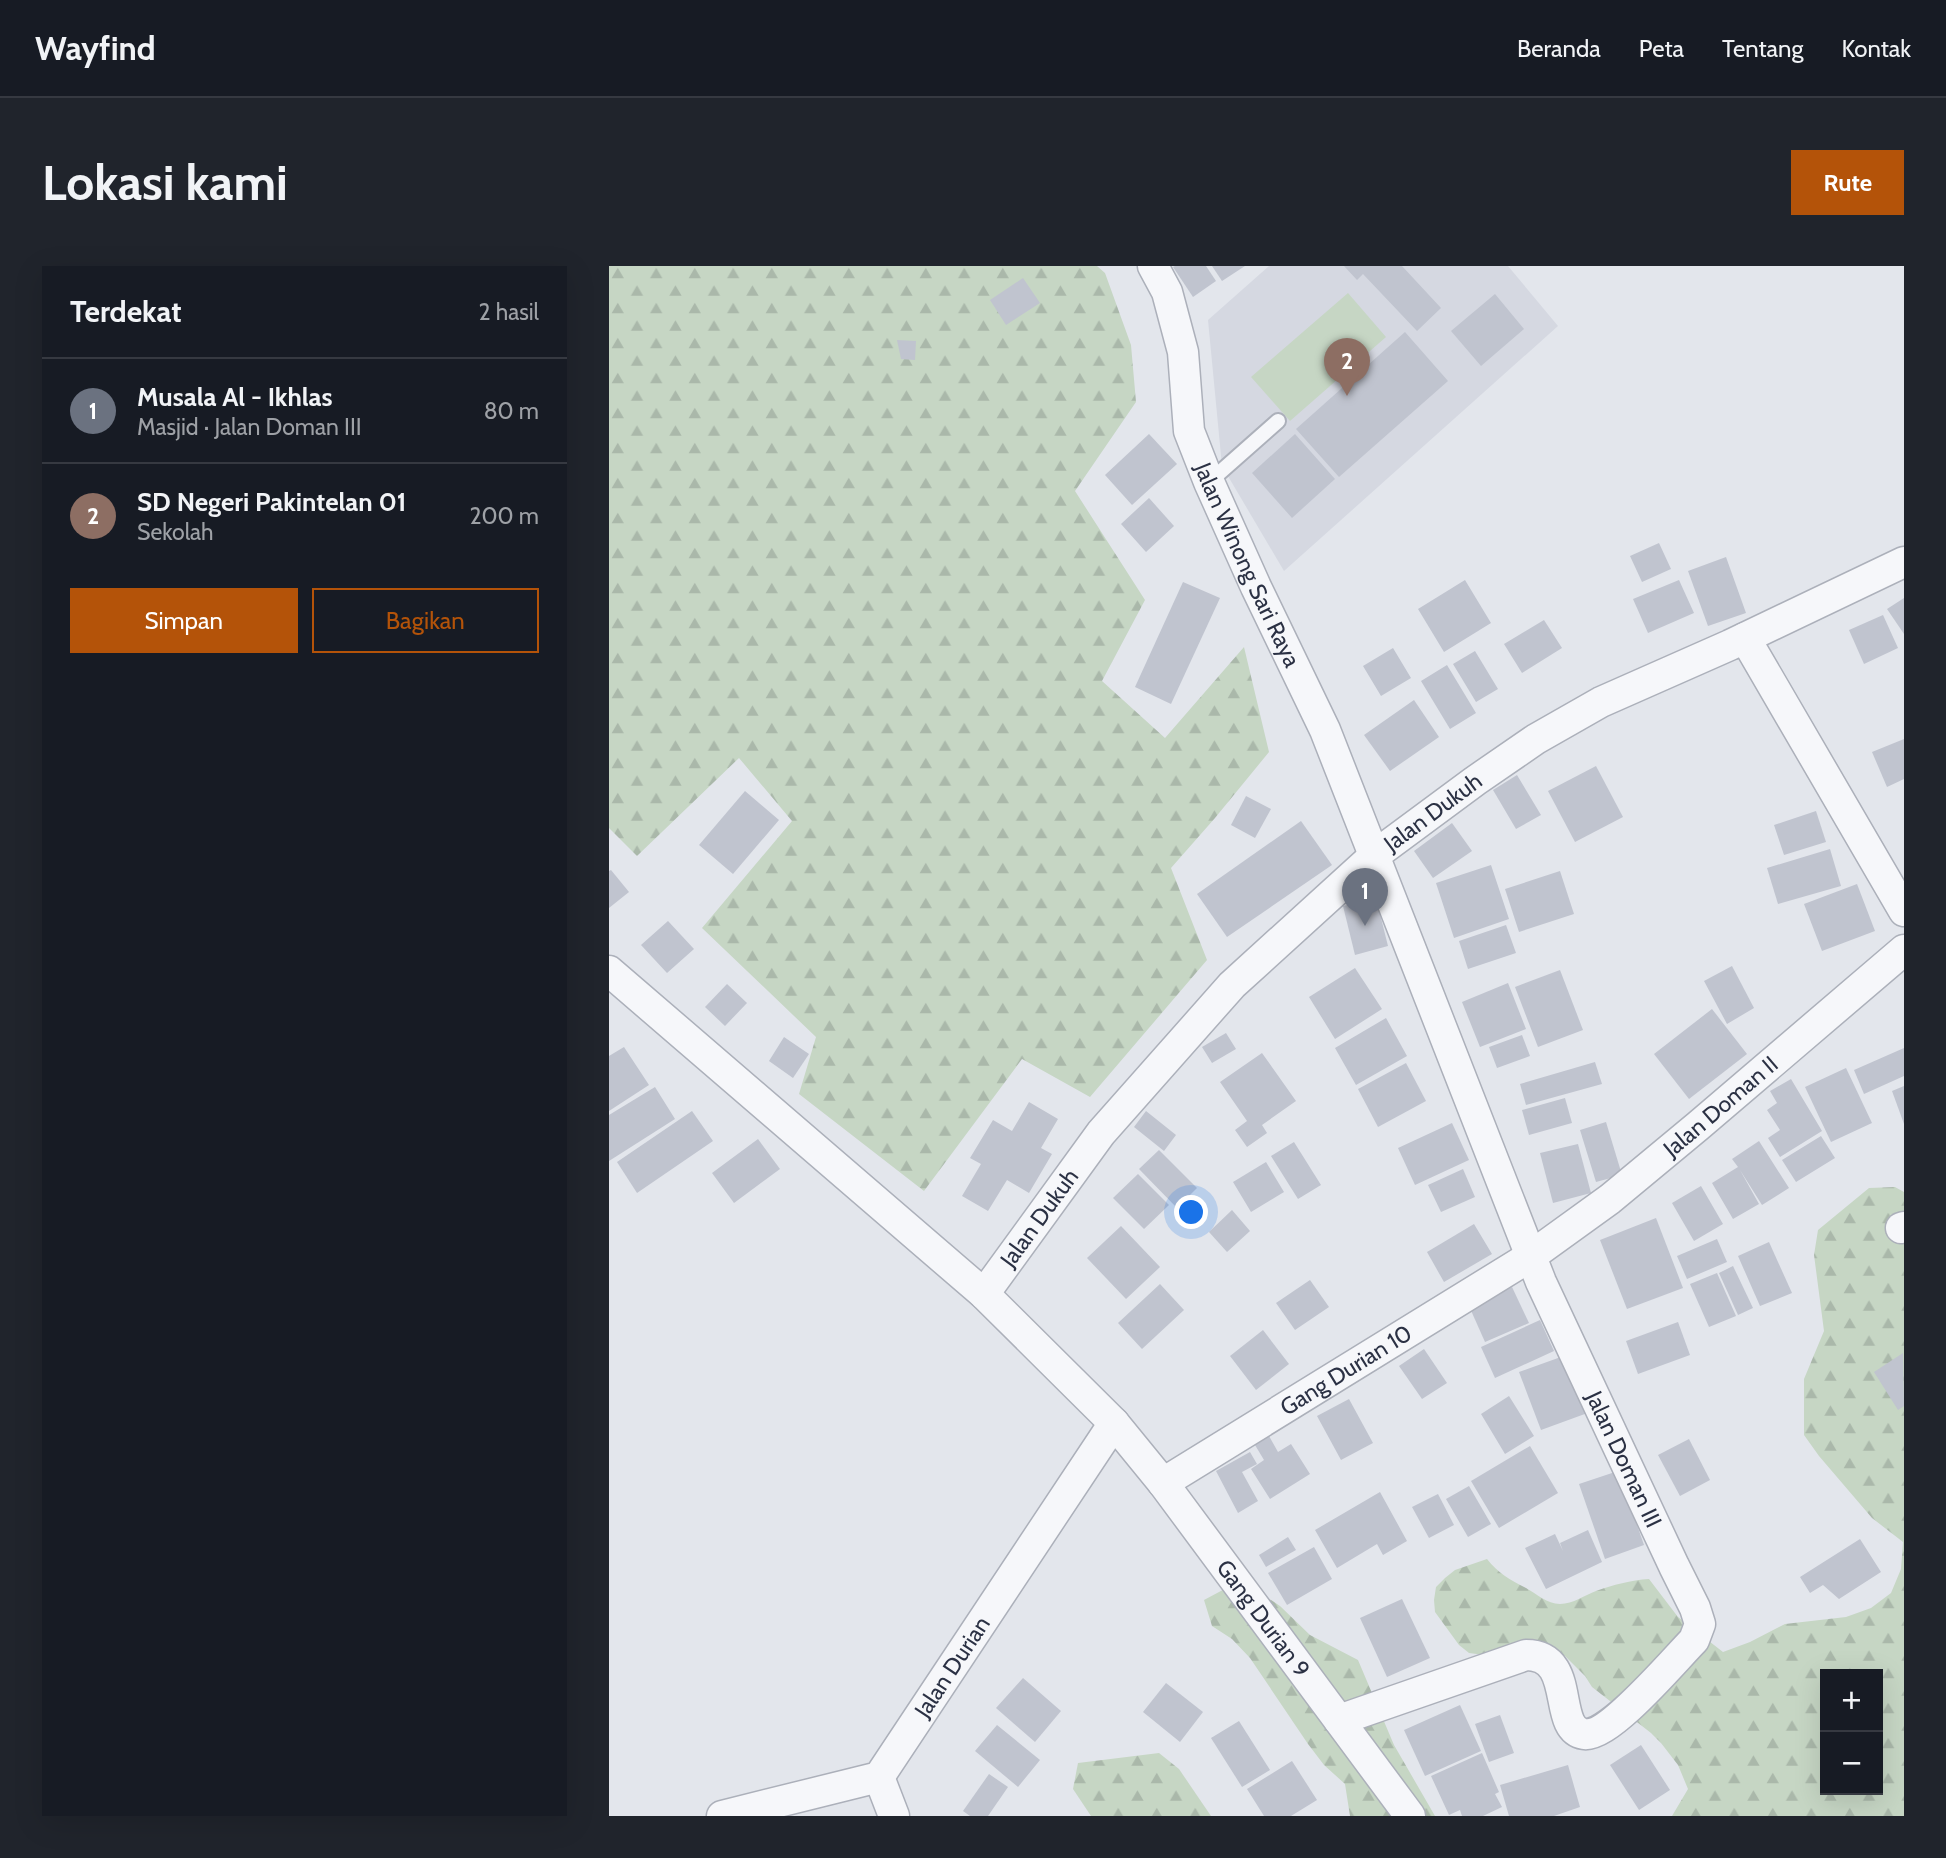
<!DOCTYPE html>
<html lang="id">
<head>
<meta charset="utf-8">
<style>
	body { margin:0; font-family:Cabin,sans-serif; background:#20242c; color:#f1f3f6 }
	.controls { position:absolute; right:21px; bottom:21px; display:grid; overflow:hidden; border-radius:0px; box-shadow:0 7px 28px #0002 }
	.controls button { width:63px; height:63px; display:grid; place-items:center; padding:0; border:0; border-bottom:2px solid #363941; background:#171b24; color:#f1f3f6; font:35px sans-serif }
	.you { position:absolute; left:583px; top:947px; width:24px; height:24px; margin:-18px; border:5px solid #fff; border-radius:50%; background:#1a73e8; box-shadow:0 0 0 10px #1a73e833 }
	.badge { display:grid; place-items:center; width:46px; height:46px; border-radius:50%; background:#b45309; color:#fff; font-size:23px; font-weight:700 }
	.pin { position:absolute; translate:-50% -58px; filter:drop-shadow(0 2px 4px #0008) }
	.pin::after { content:''; position:absolute; top:37px; width:24px; height:21px; background:inherit; clip-path:polygon(0 0,100% 0,50% 100%) }
	.list { margin:0; padding:0; list-style:none }
	h2 { display:flex; justify-content:space-between; align-items:center; height:91px; margin:0; padding:0 28px; font-size:30px }
	h2 small { font-size:23px; font-weight:400; color:#9ea1a6 }
	.list li { display:grid; grid-template-columns:46px 1fr auto; gap:21px; align-items:center; box-sizing:border-box; height:105px; padding:0 28px; border-top:2px solid #363941 }
	.list b { display:block; font-size:26px; white-space:nowrap }
	.list p { margin:0; font-size:23px; white-space:nowrap; color:#9ea1a6 }
	.list em { font-size:23px; font-style:normal; color:#9ea1a6 }
	.actions { display:flex; gap:14px; padding:21px 28px }
	.actions a { flex:1; padding:16px 0; border:2px solid #b45309; border-radius:0px; text-align:center; font-size:24px; color:#b45309 }
	.actions .main { background:#b45309; color:#fff }
	.map { position:relative; flex:none; width:1295px; height:1550px; overflow:hidden; border-radius:0px }
	header { display:flex; align-items:center; gap:42px; box-sizing:border-box; height:98px; padding:0 35px; background:#171b24; border-bottom:2px solid #363941 }
	header strong { font-size:33px }
	nav { display:flex; gap:38px; margin-inline-start:auto; font-size:24px }
	.intro { display:flex; align-items:center; justify-content:space-between; box-sizing:border-box; height:168px; padding:0 42px }
	h1 { margin:0; font-size:49px }
	.button { padding:18px 32px; border-radius:0px; background:#b45309; color:#fff; font-size:24px; font-weight:700 }
	main { display:flex; gap:42px; padding:0 42px }
	aside { flex:1; background:#171b24; border-radius:0px; box-shadow:0 7px 28px #0002 }
	.map>svg:first-child { display:block }
</style>
</head>
<body>
<header>
<strong>Wayfind</strong>
<nav><a>Beranda</a><a>Peta</a><a>Tentang</a><a>Kontak</a></nav>
</header>
<div class="intro"><h1>Lokasi kami</h1><a class="button">Rute</a></div>
<main>
<aside>
<h2>Terdekat<small>2 hasil</small></h2>
<ul class="list">
<li><span class="badge" style="background:#6b7280">1</span><div><b>Musala Al - Ikhlas</b><p>Masjid · Jalan Doman III</p></div><em>80 m</em></li>
<li><span class="badge" style="background:#8d6e63">2</span><div><b>SD Negeri Pakintelan 01</b><p>Sekolah</p></div><em>200 m</em></li>
</ul>
<div class="actions"><a class="main">Simpan</a><a>Bagikan</a></div>
</aside>
<div class="map">
<svg width="1295" height="1550" viewBox="0 0 1295 1550">
	<defs>
		<pattern id="forest-firs" width="22" height="20" patternUnits="userSpaceOnUse" patternTransform="scale(1.75)"><rect width="22" height="20" fill="#c6d6c4"/><path d="M5 1l3.5 6h-7zM16 11l3.5 6h-7z" fill="#aab8aa"/></pattern>
	</defs>
	<rect width="100%" height="100%" fill="#e3e6ec"/>
	<polygon fill="#d5d8e1" points="660,0 899,0 949,60 675,305 613,200 599,54"/>
	<g fill="url(#forest-firs)" fill-rule="evenodd">
		<polygon points="0,0 488,0 496,7 522,79 527,136 466,225 536,334 493,415 556,472 635,381 660,486 606,552 562,602 598,694 481,831 413,793 315,925 190,828 207,771 93,662 183,555 130,492 28,590 0,562"/>
		<path d="M1286 921 1295 926V1550H1063L1079 1523 1069 1499 1052 1477 1042 1467 983 1421 976 1410 956 1390 942 1385 875 1389 860 1387 850 1379 826 1346 825 1334 827 1321 836 1312 846 1304 878 1293C889 1307 901 1314 917 1322 928 1328 938 1338 951 1338 964 1338 976 1329 987 1325 1004 1319 1022 1314 1040 1313L1069 1351 1114 1386 1141 1376 1176 1358 1237 1351 1262 1342 1282 1327 1292 1303 1294 1276 1263 1252 1210 1190 1195 1169V1113L1215 1065 1205 989 1209 964 1260 922ZM1216 1408H1269V1524H1216Z"/>
		<polygon points="625,1318 647,1324 671,1340 701,1369 749,1394 785,1479 826,1550 741,1550 736,1518 715,1499 699,1478 641,1392 623,1373 603,1360 595,1334"/>
		<polygon points="550,1487 570,1503 602,1550 482,1550 464,1523 469,1497"/>
	</g>
	<polygon fill="#c6d6c4" points="739,27 777,71 681,155 642,111"/>
	<g fill="#c0c4cf">
		<polygon points="566,0 597,0 607,15 584,31 564,1"/>
		<polygon points="603,0 636,0 613,15"/>
		<polygon points="735,0 793,0 832,42 808,65 754,8 748,14"/>
		<polygon points="414,12 431,37 397,59 381,34"/>
		<polygon points="886,28 915,63 872,100 842,65"/>
		<polygon points="796,66 839,115 730,211 687,163"/>
		<polygon points="288,74 307,75 306,94 292,93"/>
		<polygon points="540,168 568,198 523,239 496,209"/>
		<polygon points="686,168 726,213 683,252 643,207"/>
		<polygon points="540,232 565,260 537,286 512,258"/>
		<polygon points="1050,277 1062,303 1033,316 1021,290"/>
		<polygon points="1117,291 1137,347 1099,360 1079,305"/>
		<polygon points="856,314 882,357 835,386 809,343"/>
		<polygon points="1070,314 1085,347 1039,367 1024,333"/>
		<polygon points="574,316 611,332 562,438 526,421"/>
		<polygon points="1295,332 1295,368 1278,343"/>
		<polygon points="1274,349 1289,382 1255,398 1240,364"/>
		<polygon points="935,354 953,382 913,407 895,378"/>
		<polygon points="784,382 802,412 772,430 754,400"/>
		<polygon points="866,385 889,423 867,436 844,398"/>
		<polygon points="838,399 867,447 841,463 812,415"/>
		<polygon points="805,434 830,471 781,505 755,469"/>
		<polygon points="1295,473 1295,513 1278,521 1263,486"/>
		<polygon points="987,500 1014,551 966,576 939,525"/>
		<polygon points="908,509 932,549 907,563 884,524"/>
		<polygon points="136,525 170,554 124,608 90,579"/>
		<polygon points="637,530 662,543 646,572 622,559"/>
		<polygon points="1207,545 1217,576 1175,589 1165,559"/>
		<polygon points="692,555 723,599 618,671 588,628"/>
		<polygon points="843,557 863,585 824,612 805,585"/>
		<polygon points="1221,583 1232,620 1169,638 1158,602"/>
		<polygon points="882,599 900,653 845,672 827,617"/>
		<polygon points="2,604 20,626 0,642 0,605"/>
		<polygon points="951,605 965,648 910,666 896,623"/>
		<polygon points="1248,618 1266,665 1213,685 1195,638"/>
		<polygon points="767,632 779,680 746,689 734,640"/>
		<polygon points="59,655 85,683 58,707 32,679"/>
		<polygon points="897,659 907,687 859,703 850,675"/>
		<polygon points="1123,700 1145,742 1118,758 1095,715"/>
		<polygon points="746,702 773,743 726,773 700,731"/>
		<polygon points="951,704 974,764 929,781 906,721"/>
		<polygon points="899,717 917,763 871,781 853,736"/>
		<polygon points="118,718 138,737 116,760 96,741"/>
		<polygon points="1103,743 1138,788 1080,833 1045,788"/>
		<polygon points="777,752 798,790 747,819 726,782"/>
		<polygon points="617,767 627,783 603,797 593,781"/>
		<polygon points="913,769 921,790 888,802 880,781"/>
		<polygon points="175,771 200,788 184,812 160,795"/>
		<polygon points="15,781 40,819 0,845 0,790"/>
		<polygon points="1295,782 1295,810 1255,828 1245,804"/>
		<polygon points="653,787 687,835 653,859 658,867 638,881 626,864 638,855 611,816"/>
		<polygon points="986,796 993,818 917,839 911,818"/>
		<polygon points="797,797 817,835 769,861 749,823"/>
		<polygon points="1237,802 1263,857 1222,876 1196,821"/>
		<polygon points="1182,813 1213,865 1171,891 1159,872 1171,864 1158,844 1168,837 1161,825"/>
		<polygon points="1295,820 1295,858 1283,825"/>
		<polygon points="46,821 66,853 0,895 0,849"/>
		<polygon points="956,832 963,857 920,869 913,844"/>
		<polygon points="420,836 449,853 432,882 443,888 420,927 398,914 379,945 353,930 372,898 361,892 384,854 403,865"/>
		<polygon points="83,845 104,875 28,927 8,896"/>
		<polygon points="537,845 567,869 555,885 525,861"/>
		<polygon points="997,856 1013,909 987,916 971,864"/>
		<polygon points="843,857 860,894 806,919 789,882"/>
		<polygon points="1212,870 1226,892 1187,916 1173,894"/>
		<polygon points="149,873 171,903 125,937 103,907"/>
		<polygon points="1150,875 1180,922 1153,939 1131,904 1150,938 1124,953 1103,917 1129,901 1123,893"/>
		<polygon points="685,876 712,919 689,933 662,890"/>
		<polygon points="969,878 982,927 944,937 931,887"/>
		<polygon points="550,884 588,922 568,942 530,903"/>
		<polygon points="657,896 675,926 642,946 624,916"/>
		<polygon points="854,903 866,931 832,946 819,919"/>
		<polygon points="529,908 560,939 535,963 504,932"/>
		<polygon points="1092,920 1114,958 1085,975 1063,937"/>
		<polygon points="623,944 641,965 618,986 600,966"/>
		<polygon points="1047,952 1074,1022 1018,1043 991,974"/>
		<polygon points="865,958 883,988 835,1016 818,986"/>
		<polygon points="512,960 551,1001 517,1033 478,992"/>
		<polygon points="1108,973 1118,996 1078,1013 1068,990"/>
		<polygon points="1160,976 1183,1027 1151,1040 1129,990"/>
		<polygon points="1124,1000 1144,1042 1129,1049 1110,1007"/>
		<polygon points="1108,1007 1127,1050 1100,1061 1081,1018"/>
		<polygon points="701,1014 720,1041 686,1064 667,1037"/>
		<polygon points="551,1018 575,1044 533,1083 509,1057"/>
		<polygon points="903,1021 920,1057 876,1076 860,1040"/>
		<polygon points="931,1054 945,1085 886,1112 872,1081"/>
		<polygon points="1069,1056 1081,1089 1029,1108 1017,1075"/>
		<polygon points="654,1064 680,1098 647,1124 621,1090"/>
		<polygon points="815,1083 838,1117 813,1133 790,1100"/>
		<polygon points="963,1087 984,1145 932,1164 910,1106"/>
		<polygon points="1294,1087 1295,1140 1289,1144 1265,1106"/>
		<polygon points="900,1130 925,1170 896,1188 872,1148"/>
		<polygon points="740,1133 764,1177 732,1194 708,1150"/>
		<polygon points="660,1170 669,1186 682,1178 701,1208 661,1233 642,1203 655,1194 646,1179"/>
		<polygon points="1080,1173 1101,1214 1071,1230 1049,1189"/>
		<polygon points="921,1180 949,1227 890,1262 862,1215"/>
		<polygon points="641,1186 648,1198 633,1206 649,1235 629,1247 607,1205"/>
		<polygon points="1009,1205 1035,1279 996,1293 970,1218"/>
		<polygon points="860,1220 882,1258 859,1271 837,1233"/>
		<polygon points="771,1226 798,1275 774,1289 768,1278 728,1302 706,1264"/>
		<polygon points="829,1228 845,1259 820,1272 803,1241"/>
		<polygon points="979,1264 993,1296 937,1323 916,1282 946,1268 954,1285 951,1277"/>
		<polygon points="679,1271 687,1284 657,1301 650,1289"/>
		<polygon points="1251,1273 1272,1306 1230,1333 1214,1319 1201,1327 1191,1311"/>
		<polygon points="705,1281 723,1313 678,1339 659,1307"/>
		<polygon points="793,1333 821,1392 778,1411 751,1352"/>
		<polygon points="414,1412 452,1445 426,1476 387,1442"/>
		<polygon points="557,1417 594,1446 571,1476 534,1446"/>
		<polygon points="851,1439 872,1485 816,1510 795,1464"/>
		<polygon points="891,1449 905,1487 880,1496 866,1458"/>
		<polygon points="630,1455 661,1504 633,1521 602,1472"/>
		<polygon points="388,1459 431,1494 409,1521 366,1485"/>
		<polygon points="1032,1479 1061,1524 1030,1544 1001,1499"/>
		<polygon points="873,1487 890,1526 886,1528 893,1541 874,1550 853,1550 851,1544 840,1549 822,1510"/>
		<polygon points="683,1495 708,1534 682,1550 655,1550 638,1523"/>
		<polygon points="959,1499 971,1541 945,1550 900,1550 891,1519"/>
		<polygon points="380,1508 399,1521 379,1550 361,1550 354,1545"/>
	</g>
	<g fill="none" stroke-linecap="round" stroke-linejoin="round">
		<defs>
			<polyline id="lane" points="600,216 669,155"/>
			<g id="street">
				<path id="s1" d="M544 0 558 26 574 86 580 165 600 216 647 321 716 464 932 1016 1065 1300 1086 1342 1091 1358 1085 1374C1066 1393 1000 1472 975 1468 942 1463 969 1389 917 1389L730 1454"/>
				<polyline points="1136,372 1295,645"/>
				<path id="s2" d="M0 705 375 1028 505 1157 554 1217 801 1550"/>
				<polyline points="1292,962 1295,961"/>
				<path id="s3" d="M375 1028 492 867 623 719 766 589 866 515 927 473 992 436 1121 379 1295 296"/>
				<path id="s4" d="M554 1217 922 990 1001 933 1089 860 1295 684"/>
				<polyline points="270,1511 285,1550"/>
				<path id="s5" d="M113 1550 270 1511 505 1157"/>
			</g>
		</defs>
		<use href="#lane" stroke="#acb0ba" stroke-width="18"/>
		<use href="#street" stroke="#acb0ba" stroke-width="33"/>
		<use href="#lane" stroke="#f6f7fa" stroke-width="14"/>
		<use href="#street" stroke="#f6f7fa" stroke-width="30"/>
	</g>
	<g text-anchor="middle" stroke-width="7" stroke-linejoin="round" paint-order="stroke">
		<g font-size="23" fill="#2b3144" stroke="#f3f5f9">
			<text dy="8" stroke="none"><textPath href="#s1" startOffset="317">Jalan Winong Sari Raya</textPath></text>
			<text dy="8" stroke="none"><textPath href="#s3" startOffset="662">Jalan Dukuh</textPath></text>
			<text dy="8" stroke="none"><textPath href="#s4" startOffset="674">Jalan Doman II</textPath></text>
			<text dy="8" stroke="none"><textPath href="#s3" startOffset="94">Jalan Dukuh</textPath></text>
			<text dy="8" stroke="none"><textPath href="#s4" startOffset="215">Gang Durian 10</textPath></text>
			<text dy="8" stroke="none"><textPath href="#s1" startOffset="1288">Jalan Doman III</textPath></text>
			<text dy="8" stroke="none"><textPath href="#s2" startOffset="924">Gang Durian 9</textPath></text>
			<text dy="8" stroke="none"><textPath href="#s5" startOffset="294">Jalan Durian</textPath></text>
		</g>
	</g>
</svg>
<div class="controls">
<button>+</button>
<button>−</button>
</div>
<div class="you"></div>
<div class="pin badge" style="left:756px;top:660px;background:#6b7280">1</div>
<div class="pin badge" style="left:738px;top:130px;background:#8d6e63">2</div>
</div>
</main>
</body>
</html>
